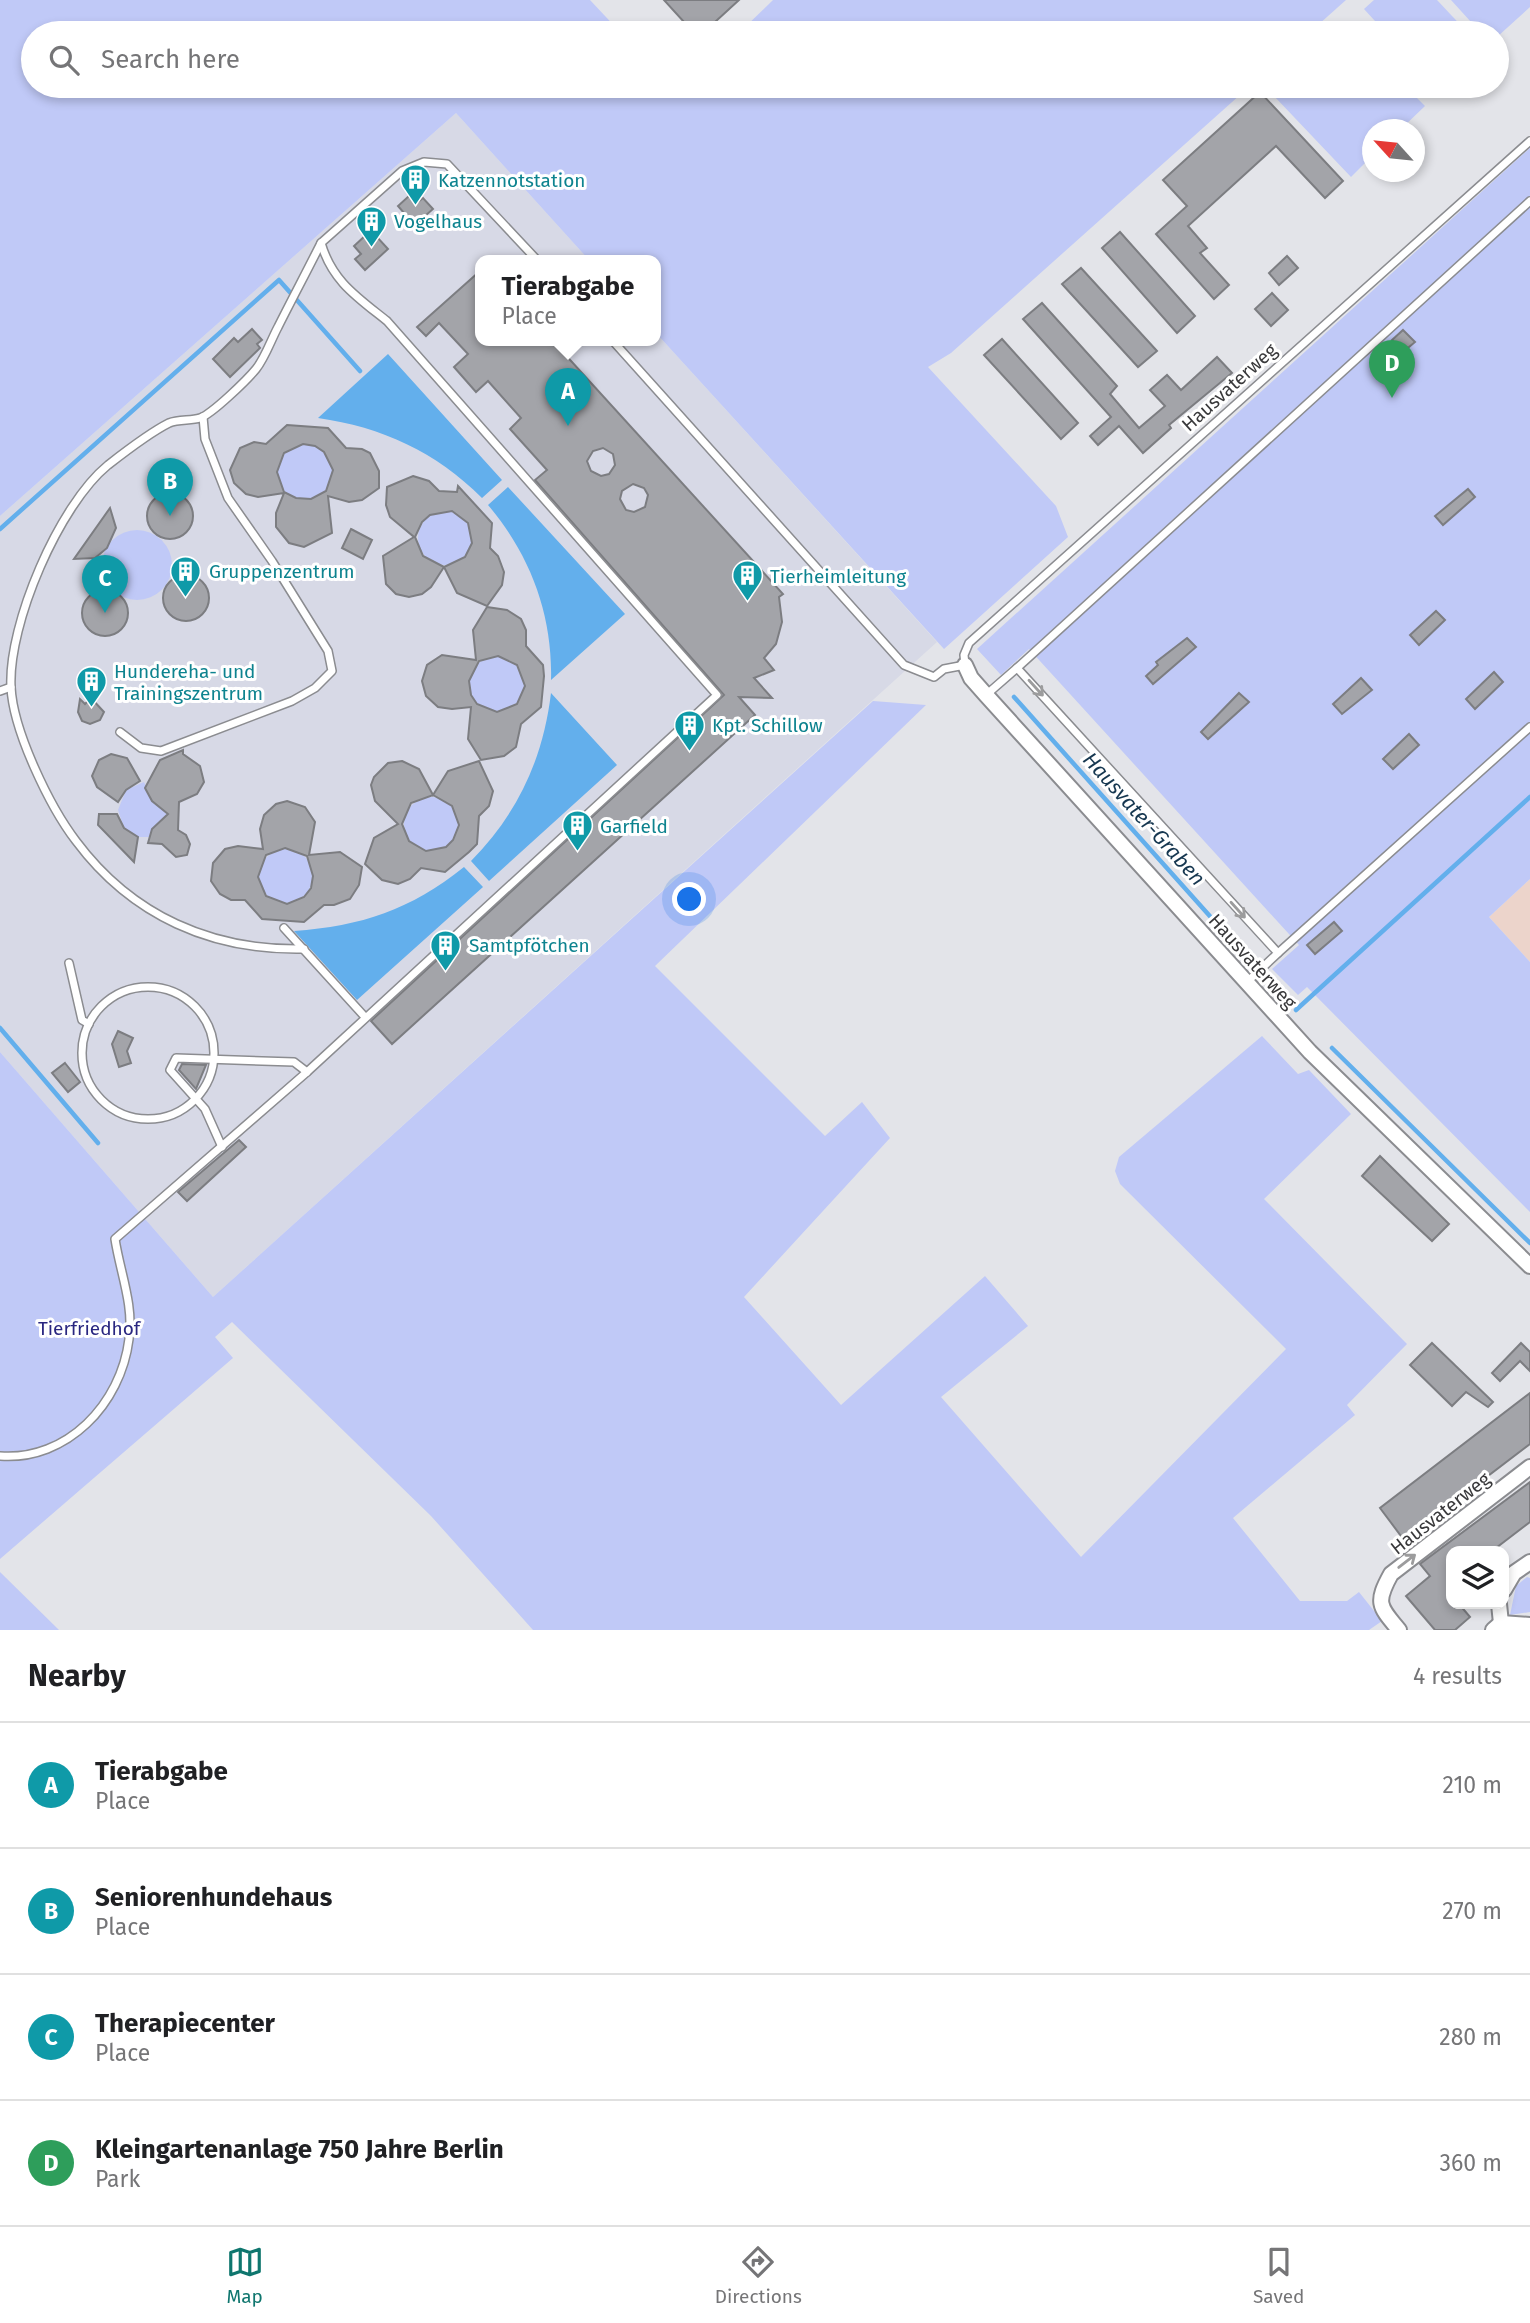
<!DOCTYPE html>
<html lang="en">
<head>
<meta charset="utf-8">
<style>
	body { margin:0; font-family:"Fira Sans",sans-serif; background:#f2f2f2; color:#202124 }
	.controls { position:absolute; right:21px; bottom:21px; display:grid; overflow:hidden; border-radius:14px; box-shadow:0 4px 10px #0003 }
	.controls button { width:63px; height:63px; display:grid; place-items:center; padding:0; border:0; border-bottom:2px solid #e0e0e0; background:#fff; color:#202124; font:35px sans-serif }
	.compass { position:absolute; left:1362px; top:119px; width:63px; height:63px; border-radius:50%; background:#fff; box-shadow:0 4px 10px #0003; rotate:297deg }
	.you { position:absolute; left:690px; top:900px; width:24px; height:24px; margin:-18px; border:5px solid #fff; border-radius:50%; background:#1a73e8; box-shadow:0 0 0 10px #1a73e833 }
	.badge { display:grid; place-items:center; width:46px; height:46px; border-radius:50%; background:#0f766e; color:#fff; font-size:23px; font-weight:700 }
	.pin { position:absolute; translate:-50% -58px; filter:drop-shadow(0 2px 4px #0008) }
	.pin::after { content:''; position:absolute; top:37px; width:24px; height:21px; background:inherit; clip-path:polygon(0 0,100% 0,50% 100%) }
	.popup { position:absolute; left:475px; top:255px; width:186px; height:91px; box-sizing:border-box; display:grid; place-content:center; border-radius:14px; background:#fff; filter:drop-shadow(0 2px 5px #0005); font-size:23px; white-space:nowrap; color:#757577 }
	.popup b { font-size:26px; color:#202124 }
	.popup::after { content:''; position:absolute; left:50%; top:100%; margin-left:-14px; border:14px solid transparent; border-top-color:#fff }
	.list { margin:0; padding:0; list-style:none }
	h2 { display:flex; justify-content:space-between; align-items:center; height:91px; margin:0; padding:0 28px; font-size:30px }
	h2 small { font-size:23px; font-weight:400; color:#757577 }
	.list li { display:grid; grid-template-columns:46px 1fr auto; gap:21px; align-items:center; box-sizing:border-box; height:126px; padding:0 28px; border-top:2px solid #e0e0e0 }
	.list b { display:block; font-size:26px; white-space:nowrap }
	.list p { margin:0; font-size:23px; white-space:nowrap; color:#757577 }
	.list em { font-size:23px; font-style:normal; color:#757577 }
	.icon { flex:none; width:38px; height:38px; fill:none; stroke:currentColor; stroke-width:2; stroke-linecap:round; stroke-linejoin:round }
	.map { position:relative; flex:none; width:1530px; height:1630px; overflow:hidden }
	.search { position:absolute; background:#fff; box-shadow:0 4px 10px #0003; left:21px; right:21px; top:21px; height:77px; display:flex; align-items:center; gap:18px; box-sizing:border-box; padding:0 24px; border-radius:38px; color:#757577; font-size:26px }
	.sheet { height:595px; background:#fff }
	nav { display:flex; justify-content:space-around; align-items:center; box-sizing:border-box; height:98px; border-top:2px solid #e0e0e0; background:#fff; font-size:19px; color:#757577 }
	nav a { display:grid; justify-items:center; gap:4px }
	nav .on { color:#0f766e }
	.map>svg:first-child { display:block }
</style>
</head>
<body>
<div class="map">
<svg width="1530" height="1630" viewBox="0 0 1530 1630">
	<rect width="100%" height="100%" fill="#e3e4e9"/>
	<polygon fill="#d7d9e6" points="456,113 589,260 480,260 480,340 656,340 656,333 937,642 213,1297 0,1052 0,516"/>
	<polygon fill="#ecd4cb" points="1530,879 1530,962 1489,917"/>
	<g fill="#c0c9f7">
		<polygon points="0,0 590,0 621,33 33,33 33,86 669,86 676,93 684,86 1250,86 951,353 928,367 1056,506 1068,537 944,649 656,333 656,260 589,260 456,113 0,516"/>
		<polygon points="773,0 1346,0 1309,33 739,33"/>
		<polygon points="1374,0 1437,0 1468,33 1386,33 1364,9"/>
		<polygon points="1451,0 1530,0 1530,7 1497,37 1497,33 1481,33"/>
		<polygon points="1285,86 1405,86 1425,106 1401,129 1372,130 1372,156 1351,177 1274,96"/>
		<polygon points="1530,148 1530,879 1489,917 1530,962 1530,1212 1307,987 1298,995 1272,969 1299,945 1029,649 1001,675 977,649"/>
		<circle cx="305" cy="472" r="28"/>
		<circle cx="445" cy="538" r="27"/>
		<circle cx="137" cy="565" r="35"/>
		<circle cx="497" cy="684" r="28"/>
		<polygon points="873,701 926,705 655,966 825,1136 862,1102 890,1138 744,1297 841,1405 985,1276 1028,1326 941,1397 1081,1557 1286,1349 1120,1184 1115,1171 1119,1157 1262,1036 1298,1074 1309,1070 1351,1114 1264,1199 1407,1344 1347,1405 1355,1415 1233,1518 1300,1601 1347,1601 1359,1592 1382,1621 1369,1630 533,1630 431,1516 232,1322 215,1337 233,1358 0,1559 0,1052 213,1297"/>
		<polygon points="144,782 152,801 173,812 156,825 150,837 137,837 124,828 118,810 126,790"/>
		<circle cx="431" cy="824" r="27"/>
		<circle cx="286" cy="876" r="27"/>
		<polygon points="0,1572 59,1630 0,1630"/>
		<polygon points="1527,1577 1530,1578 1530,1612 1510,1615 1516,1586"/>
	</g>
	<g fill="#63afec">
		<path d="M388 354 502 480 482 498C436 452 382 427 318 418Z"/>
		<path d="M508 487 625 614 551 680C553 615 530 554 488 505Z"/>
		<path d="M551 693 617 765 489 881 471 861C518 813 543 759 551 693Z"/>
		<path d="M464 867 483 887 357 1000 294 931C362 926 410 910 464 867Z"/>
	</g>
	<g fill="none" stroke-linecap="round" stroke-linejoin="round">
		<g stroke="#63afec" stroke-width="4.5">
			<polyline points="0,529 279,280 360,371"/>
			<polyline points="1014,697 1250,961"/>
			<polyline points="1296,1010 1530,797"/>
			<polyline points="0,1028 98,1143"/>
			<polyline points="1332,1048 1530,1243"/>
		</g>
	</g>
	<g fill="#a3a4a9" stroke="#7c7d81" stroke-width="2" fill-rule="evenodd">
		<polygon points="664,0 739,0 703,33 694,33"/>
		<polygon points="1260,92 1343,181 1325,198 1276,146 1188,226 1207,248 1200,253 1229,285 1214,299 1156,234 1187,206 1163,180"/>
		<polygon points="410,195 418,202 423,198 433,209 410,229 400,218 405,214 398,206"/>
		<polygon points="1120,232 1195,316 1177,333 1102,248"/>
		<polygon points="366,235 373,242 378,238 388,249 365,270 355,259 361,254 354,246"/>
		<polygon points="1287,256 1298,268 1279,285 1269,273"/>
		<polygon points="1081,268 1157,351 1138,367 1062,284"/>
		<path d="M480 271V340H552L783 594 779 597 782 622 776 644 764 658 774 670 754 678 772 698 739 697 755 715 392 1044 371 1021 724 695 535 480 547 470 510 429 521 418 488 381 476 392 454 367 468 354 439 323 426 336 417 327ZM603 448 613 454 615 465 609 474 601 476 591 471 587 461 593 451ZM633 484 644 488 648 495 645 507 634 512 626 510 620 499 622 491Z"/>
		<polygon points="1272,293 1288,310 1271,326 1255,309"/>
		<polygon points="1042,303 1117,386 1110,394 1139,428 1165,406 1150,390 1167,375 1181,390 1217,357 1232,373 1169,425 1171,428 1143,453 1119,426 1098,445 1090,436 1111,417 1023,319"/>
		<polygon points="252,329 262,340 257,344 260,348 230,377 213,359 234,338 238,342"/>
		<polygon points="1403,330 1415,342 1403,352 1392,340"/>
		<polygon points="1002,339 1078,423 1061,439 984,355"/>
		<path d="M287 425 328 428 346 448 362 449 370 453 379 471V488L362 500 349 502 328 496 332 533 304 547 289 543 276 527V513L284 493 258 497 246 494 234 483 230 470 240 448 254 442 266 444ZM303 444 315 446 324 452 333 470 326 491 311 499 296 498 284 492 277 472 284 453Z"/>
		<polygon points="413,476 429,481 439,491 457,492 458,486 492,523 490,548 498,556 504,572 502,585 487,606 457,593 444,567 465,557 472,543 468,523 452,511 430,515 422,522 415,537 423,556 444,567 431,587 422,594 409,597 396,594 386,584 383,556 414,537 390,517 386,505 387,487"/>
		<polygon points="1468,489 1475,497 1443,525 1435,516"/>
		<circle cx="170" cy="516" r="23"/>
		<polygon points="110,508 116,528 107,548 95,558 74,559"/>
		<polygon points="351,529 372,540 363,559 342,548"/>
		<circle cx="186" cy="598" r="23"/>
		<circle cx="105" cy="613" r="23"/>
		<path d="M487 607 507 610 521 619 526 630V646L543 665 544 676 541 707 521 724 516 747 504 756 481 760 468 739 471 707 452 709 438 707 426 696 422 681 427 665 442 655 476 660 473 630ZM498 656 517 665 525 686 517 704 497 712 477 704 471 695 469 681 479 661Z"/>
		<polygon points="1436,611 1445,620 1419,645 1410,635"/>
		<polygon points="1187,638 1196,647 1153,684 1146,676 1158,665 1156,662"/>
		<polygon points="1494,672 1503,682 1475,709 1466,699"/>
		<polygon points="1361,678 1372,690 1342,714 1333,704"/>
		<polygon points="1239,693 1249,702 1208,739 1201,732"/>
		<polygon points="91,698 104,712 100,720 90,724 82,721 78,712 80,699 85,704"/>
		<polygon points="1409,734 1419,745 1393,769 1383,759"/>
		<polygon points="183,750 183,754 200,766 204,782 197,794 179,802 178,830 186,835 190,844 187,855 176,857 162,844 148,843 152,829 168,814 152,801 145,788 160,760"/>
		<polygon points="111,754 127,758 140,781 126,790 118,802 97,787 92,776 99,760"/>
		<path d="M402 761 419 769 433 795 448 771 479 761 493 791 489 806 479 816 477 844 469 852 445 872 421 868 410 879 398 884 382 880 365 864 374 838 398 824 375 801 371 785 374 777 388 763ZM433 795 452 806 459 825 453 840 446 847 426 851 409 841 402 824 411 803Z"/>
		<path d="M287 801 305 807 315 822 309 855 340 852 362 867 359 885 350 899 334 905H324L304 922 262 919 245 900H231L220 894 211 881 213 863 225 849 238 846 263 849 260 829 264 815 276 804ZM285 848 307 856 313 876 311 888 304 897 287 904 266 896 258 877 266 855Z"/>
		<polygon points="99,814 117,814 124,828 138,837 134,862 98,825"/>
		<polygon points="1334,922 1342,931 1315,954 1307,945"/>
		<polygon points="118,1031 133,1038 127,1051 131,1063 119,1067 112,1044"/>
		<polygon points="65,1063 80,1082 68,1092 52,1073"/>
		<polygon points="182,1064 206,1065 196,1089 179,1070"/>
		<polygon points="239,1140 246,1147 187,1201 178,1192"/>
		<polygon points="1380,1156 1449,1224 1432,1241 1362,1176"/>
		<polygon points="1432,1343 1493,1402 1488,1407 1466,1392 1452,1406 1410,1365"/>
		<polygon points="1521,1343 1530,1352 1530,1371 1520,1361 1500,1381 1492,1373"/>
		<polygon points="1530,1393 1530,1444 1404,1540 1380,1508"/>
		<polygon points="1530,1482 1530,1522 1492,1551 1451,1551 1451,1604 1459,1604 1470,1617 1455,1630 1435,1630 1406,1596 1430,1576 1420,1564"/>
	</g>
	<g fill="none" stroke-linecap="round" stroke-linejoin="round">
		<defs>
			<g id="lane">
				<polyline points="612,340 904,665 934,677 944,669 965,665 964,655 969,643 1530,141"/>
				<polyline points="1017,668 1530,201"/>
				<polyline points="0,691 11,687"/>
				<polyline points="986,695 1017,668 1278,953 1247,982"/>
				<polyline points="120,732 141,748 161,751 292,701 315,688 332,671 328,651 272,561 228,498 205,439 203,417"/>
				<polyline points="284,928 365,1017"/>
				<path d="M304 949C212 951 132 916 76 841 50 807 13 731 11 687 8 624 59 505 108 465 126 451 149 433 169 423 179 419 191 421 200 418 212 414 247 380 256 369 265 358 271 340 278 327 292 299 307 271 321 243"/>
				<polyline points="1278,953 1530,727"/>
				<polyline points="69,963 82,1020 89,1024"/>
				<circle cx="148" cy="1053" r="66"/>
				<polyline points="222,1147 205,1109 170,1070 176,1058 294,1062 307,1072"/>
				<path d="M0 1456C67 1461 121 1404 129 1339 134 1305 120 1272 115 1239L307 1072 717 695 387 321C357 297 332 281 321 243L402 171 424 162 447 164 537 260"/>
			</g>
			<g id="street">
				<polyline points="965,665 971,678 986,695 1310,1052 1530,1266"/>
				<polyline points="1504,1590 1514,1573 1530,1562"/>
				<polyline points="1499,1604 1501,1623"/>
				<path d="M1399 1630C1379 1606 1375 1603 1391 1574L1530 1467"/>
				<polyline points="1493,1630 1501,1623 1530,1625"/>
			</g>
		</defs>
		<use href="#lane" stroke="#8b8c90" stroke-width="10"/>
		<use href="#street" stroke="#8b8c90" stroke-width="18"/>
		<use href="#lane" stroke="#fff" stroke-width="7"/>
		<use href="#street" stroke="#fff" stroke-width="14"/>
	</g>
	<defs><path id="oneway-shaft" d="M-6 0H5M1.5-3L5.5 0L1.5 3" fill="none" stroke-width="1.6" stroke-linecap="round" stroke-linejoin="round" transform="scale(1.75)"/></defs>
	<g stroke="#9c9c9d">
		<use href="#oneway-shaft" transform="translate(1036 688) rotate(48)"/>
		<use href="#oneway-shaft" transform="translate(1238 910) rotate(48)"/>
		<use href="#oneway-shaft" transform="translate(1407 1561) rotate(-38)"/>
	</g>
	<defs>
		<symbol id="building-pin" viewBox="-11 -11 22 30"><path d="M0 17L-7.5 6A9.5 9.5 0 1 1 7.5 6Z" fill="#0f9aa8" stroke="#fff"/><path d="M-4-6H4V6H1V3H-1V6H-4ZM-2.5-4.3h1.7v1.8h-1.7ZM.8-4.3h1.7v1.8H.8ZM-2.5-1h1.7V.8h-1.7ZM.8-1h1.7V.8H.8Z" fill="#fff"/></symbol>
	</defs>
	<g fill-rule="evenodd">
		<use href="#building-pin" x="398" y="162" width="35" height="47"/>
		<use href="#building-pin" x="354" y="204" width="35" height="47"/>
		<use href="#building-pin" x="168" y="554" width="35" height="47"/>
		<use href="#building-pin" x="730" y="558" width="35" height="47"/>
		<use href="#building-pin" x="74" y="664" width="35" height="47"/>
		<use href="#building-pin" x="672" y="708" width="35" height="47"/>
		<use href="#building-pin" x="560" y="808" width="35" height="47"/>
		<use href="#building-pin" x="428" y="928" width="35" height="47"/>
	</g>
	<g text-anchor="middle" stroke-width="6" stroke-linejoin="round" paint-order="stroke">
		<g font-size="19" fill="#0d838f" stroke="#fff" text-anchor="start">
			<text x="438" y="187">Katzennotstation</text>
			<text x="394" y="228">Vogelhaus</text>
			<text x="209" y="578">Gruppenzentrum</text>
			<text x="770" y="583">Tierheimleitung</text>
			<text x="114" y="678">Hundereha- und<tspan x="114" dy="22">Trainingszentrum</tspan></text>
			<text x="712" y="732">Kpt. Schillow</text>
			<text x="600" y="833">Garfield</text>
			<text x="469" y="952">Samtpfötchen</text>
		</g>
		<g font-size="19" fill="#39393b" stroke="#fff">
			<text transform="translate(1229 387) rotate(-42)" y="7">Hausvaterweg</text>
			<text transform="translate(1253 961) rotate(48)" y="7">Hausvaterweg</text>
			<text transform="translate(1440 1513) rotate(-38)" y="7">Hausvaterweg</text>
		</g>
		<g font-size="19" fill="#292680" stroke="#fff">
			<text x="89" y="1335">Tierfriedhof</text>
		</g>
		<g font-size="21" font-style="italic" fill="#163750" stroke="#fff">
			<text transform="translate(1144 819) rotate(48)" y="7">Hausvater-Graben</text>
		</g>
	</g>
</svg>
<div class="controls">
<button><svg class="icon" aria-label="layers" viewBox="0 0 24 24"><path d="M12 4l9 5-9 5-9-5zM3 14l9 5 9-5"/></svg></button>
</div>
<svg class="compass" viewBox="-18 -18 36 36"><path d="M0-13l5 13h-10z" fill="#e53935"/><path d="M0 13l5-13h-10z" fill="#757577"/></svg>
<div class="you"></div>
<div class="pin badge" style="left:568px;top:426px;background:#0f9aa8">A</div>
<div class="popup"><b>Tierabgabe</b>Place</div>
<div class="pin badge" style="left:170px;top:516px;background:#0f9aa8">B</div>
<div class="pin badge" style="left:105px;top:613px;background:#0f9aa8">C</div>
<div class="pin badge" style="left:1392px;top:398px;background:#2e9e5b">D</div>
<div class="search"><svg class="icon" aria-label="search" viewBox="0 0 24 24"><circle cx="10" cy="10" r="6"/><path d="M15 15l6 6"/></svg>Search here</div>
</div>
<section class="sheet">
<h2>Nearby<small>4 results</small></h2>
<ul class="list">
<li><span class="badge" style="background:#0f9aa8">A</span><div><b>Tierabgabe</b><p>Place</p></div><em>210 m</em></li>
<li><span class="badge" style="background:#0f9aa8">B</span><div><b>Seniorenhundehaus</b><p>Place</p></div><em>270 m</em></li>
<li><span class="badge" style="background:#0f9aa8">C</span><div><b>Therapiecenter</b><p>Place</p></div><em>280 m</em></li>
<li><span class="badge" style="background:#2e9e5b">D</span><div><b>Kleingartenanlage 750 Jahre Berlin</b><p>Park</p></div><em>360 m</em></li>
</ul>
</section>
<nav>
<a class="on"><svg class="icon" aria-label="map" viewBox="0 0 24 24"><path d="M3 6l6-2 6 2 6-2v14l-6 2-6-2-6 2zM9 4v14M15 6v14"/></svg>Map</a>
<a><svg class="icon" aria-label="directions" viewBox="0 0 24 24"><path d="M12 3l9 9-9 9-9-9zM9 14v-3h6M13 9l2 2-2 2"/></svg>Directions</a>
<a><svg class="icon" aria-label="saved" viewBox="0 0 24 24"><path d="M7 4h10v16l-5-4-5 4z"/></svg>Saved</a>
</nav>
</body>
</html>
